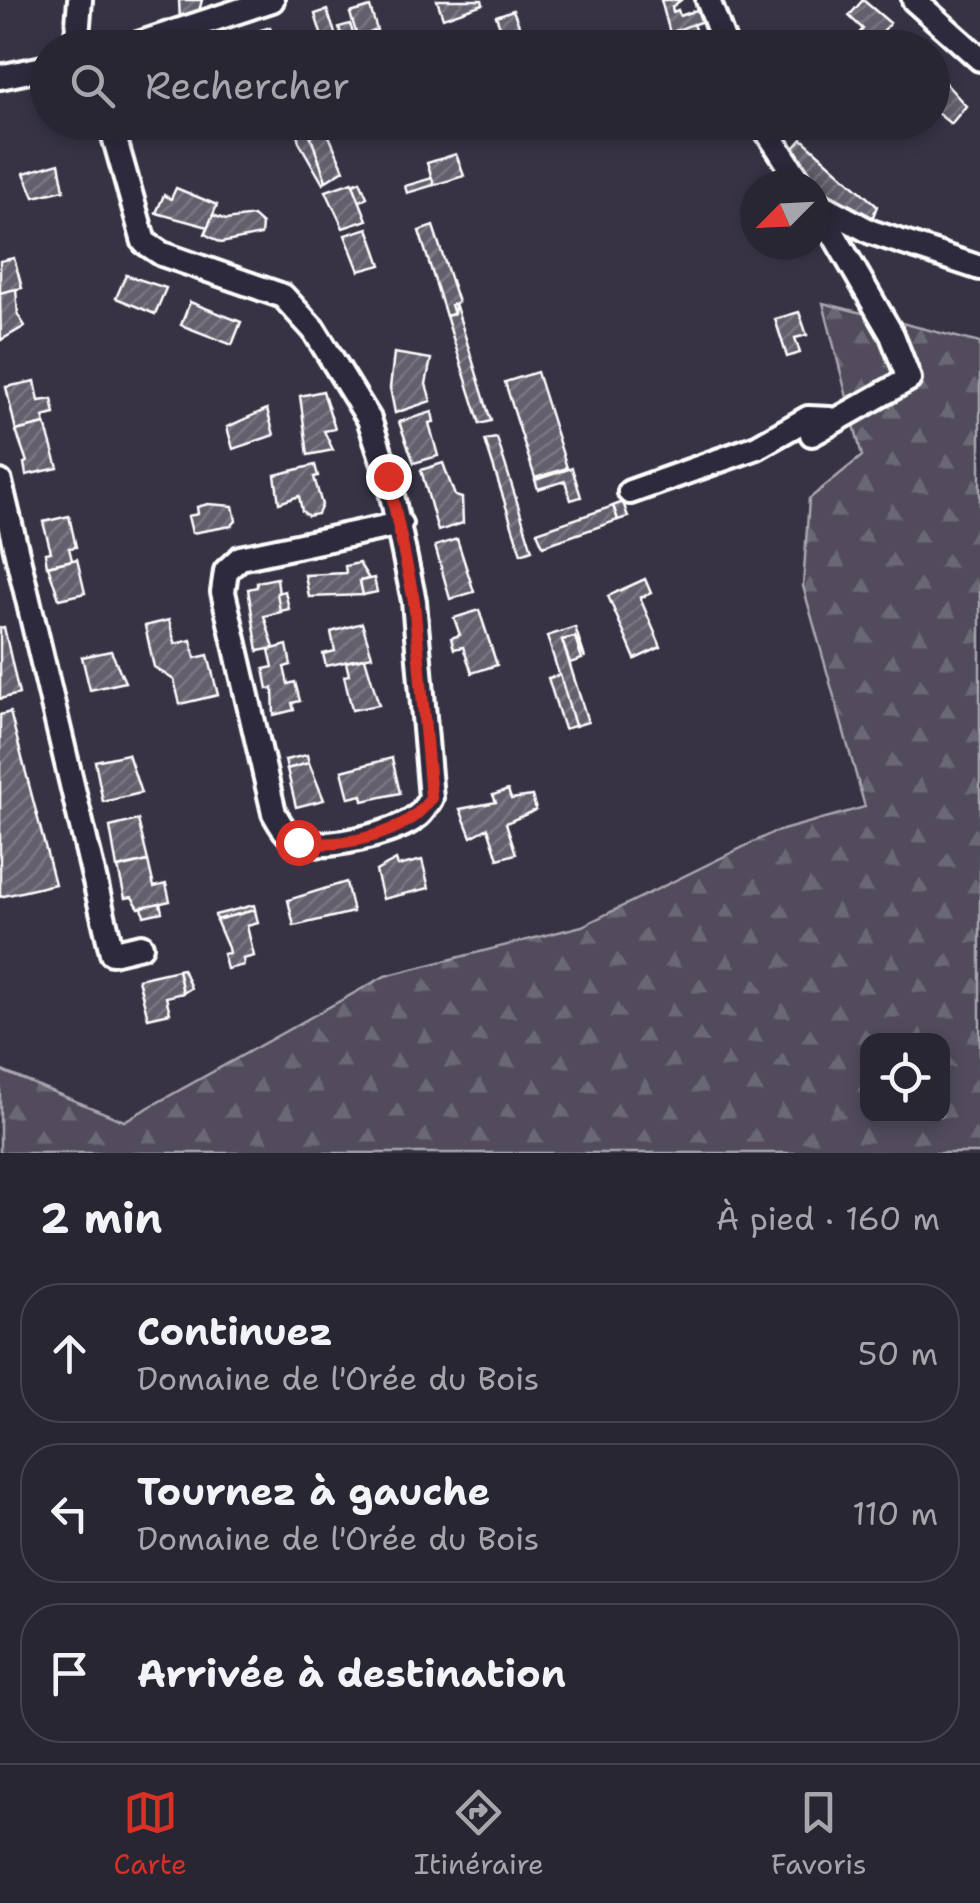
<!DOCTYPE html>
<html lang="fr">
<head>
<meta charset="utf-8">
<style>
	body { margin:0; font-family:"Shantell Sans",sans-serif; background:#353240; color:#f1f3f6 }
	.controls { position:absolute; right:30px; bottom:30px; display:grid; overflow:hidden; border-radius:20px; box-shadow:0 5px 15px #0003 }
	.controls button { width:90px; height:90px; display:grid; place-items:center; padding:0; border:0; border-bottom:2px solid #45434f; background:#292634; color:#f1f3f6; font:50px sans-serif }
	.compass { position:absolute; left:740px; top:170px; width:90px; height:90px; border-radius:50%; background:#292634; box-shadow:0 5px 15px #0003; rotate:246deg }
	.stop { position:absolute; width:30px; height:30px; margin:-22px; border:8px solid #d93025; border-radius:50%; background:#fff }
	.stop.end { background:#d93025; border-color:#fff; box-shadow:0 2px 10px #0008 }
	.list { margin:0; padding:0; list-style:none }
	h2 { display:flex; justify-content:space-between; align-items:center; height:130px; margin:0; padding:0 40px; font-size:42px }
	h2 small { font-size:32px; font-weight:400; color:#a5a5ac }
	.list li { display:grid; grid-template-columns:65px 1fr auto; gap:30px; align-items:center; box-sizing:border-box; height:140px; margin:0 20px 20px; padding:0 20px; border:2px solid #45434f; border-radius:40px }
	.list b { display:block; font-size:38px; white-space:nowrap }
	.list p { margin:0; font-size:32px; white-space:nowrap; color:#a5a5ac }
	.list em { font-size:32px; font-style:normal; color:#a5a5ac }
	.icon { flex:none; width:55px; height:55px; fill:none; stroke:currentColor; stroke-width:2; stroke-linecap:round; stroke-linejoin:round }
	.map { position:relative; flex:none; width:980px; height:1153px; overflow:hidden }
	.search { position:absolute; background:#292634; box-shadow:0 5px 15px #0003; left:30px; right:30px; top:30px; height:110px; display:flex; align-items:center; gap:25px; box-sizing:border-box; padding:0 35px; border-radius:55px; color:#a5a5ac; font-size:38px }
	.sheet { height:610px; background:#292634 }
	nav { display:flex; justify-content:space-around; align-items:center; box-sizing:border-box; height:140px; border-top:2px solid #45434f; background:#292634; font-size:28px; color:#a5a5ac }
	nav a { display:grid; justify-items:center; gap:5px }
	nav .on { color:#d93025 }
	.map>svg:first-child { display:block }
</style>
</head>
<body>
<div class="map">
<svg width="980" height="1153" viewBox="0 0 980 1153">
	<defs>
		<pattern id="forest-firs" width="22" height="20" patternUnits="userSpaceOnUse" patternTransform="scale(2.5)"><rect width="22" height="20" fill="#514c5c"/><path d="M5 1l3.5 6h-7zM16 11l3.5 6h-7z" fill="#6b6774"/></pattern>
		<pattern id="building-hatch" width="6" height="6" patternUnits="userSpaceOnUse" patternTransform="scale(2.5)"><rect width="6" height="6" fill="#635f6d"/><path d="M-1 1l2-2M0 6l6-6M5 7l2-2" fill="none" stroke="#7a7783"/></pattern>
	</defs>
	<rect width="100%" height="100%" fill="#373345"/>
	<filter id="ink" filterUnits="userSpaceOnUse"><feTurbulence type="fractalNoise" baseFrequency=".01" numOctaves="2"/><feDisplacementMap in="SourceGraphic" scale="20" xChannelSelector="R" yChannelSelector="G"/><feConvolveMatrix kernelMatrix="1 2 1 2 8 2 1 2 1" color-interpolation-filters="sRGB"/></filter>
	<g filter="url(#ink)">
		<path fill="url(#forest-firs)" stroke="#a8a6ae" stroke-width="2.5" fill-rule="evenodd" d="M823 303 980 343V1153H0V1070L124 1121 385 976 582 926 772 833 865 807 803 586 809 499 862 456ZM868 1040H942V1116H868Z"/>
		<g fill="url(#building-hatch)" stroke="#fff" stroke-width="2.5">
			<polygon points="179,0 202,0 198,15 180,20"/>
			<polygon points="437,0 482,0 483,4 443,18"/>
			<polygon points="661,0 681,0 672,7 673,12 678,10 680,16 699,9 703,21 670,33"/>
			<polygon points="863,0 890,23 869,48 857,48 851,42 863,29 849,16"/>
			<polygon points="370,7 377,30 369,33 379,48 361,48 350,13"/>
			<polygon points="327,10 336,36 323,40 315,14"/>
			<polygon points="513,10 524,38 506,43 496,16"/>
			<polygon points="350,24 355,39 344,43 339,27"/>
			<polygon points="693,24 702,48 646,48 667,34"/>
			<polygon points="270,27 275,47 266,48 261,30"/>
			<polygon points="261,30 266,48 225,48 223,42"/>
			<polygon points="604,32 609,45 560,48"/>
			<polygon points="939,76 966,106 951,124 932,109 932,83"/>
			<polygon points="323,122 344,170 326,181 307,126"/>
			<polygon points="499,122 536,122 503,134"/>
			<polygon points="307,126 326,181 323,184 299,142 296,129"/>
			<polygon points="802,139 877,206 871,222 826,194 789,154"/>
			<polygon points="456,154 464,176 434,185 427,163"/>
			<polygon points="59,163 64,190 34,197 24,173"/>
			<polygon points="432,178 434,185 407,193 405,186"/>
			<polygon points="360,181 367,197 359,202 353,184"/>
			<polygon points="352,182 367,220 343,228 326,191"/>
			<polygon points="176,188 217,205 208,227 156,213 164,195 171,199"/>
			<polygon points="213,215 226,220 253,216 262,224 261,235 221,243 205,234"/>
			<polygon points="433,226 458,302 451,305 454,314 446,316 419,231"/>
			<polygon points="368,228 381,265 359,271 345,235"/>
			<polygon points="14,258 22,288 0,293 0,261"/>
			<polygon points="126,275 166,288 155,314 116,298"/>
			<polygon points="16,289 18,315 25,326 1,340 0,293"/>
			<polygon points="190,302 241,322 232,345 181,325"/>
			<polygon points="455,303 491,421 480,424 446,316 454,314"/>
			<polygon points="799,312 807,335 795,338 800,353 787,357 775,319"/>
			<polygon points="394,353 431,359 426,384 431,401 395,413 390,388"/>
			<polygon points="537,372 567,468 535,478 505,382"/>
			<polygon points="35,381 39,401 52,399 55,414 43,417 45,424 16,431 6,387"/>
			<polygon points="323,391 335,429 324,431 333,450 308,455 300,396"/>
			<polygon points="267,409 274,435 233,449 227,427"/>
			<polygon points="432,412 434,422 429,423 438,456 414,463 399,422"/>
			<polygon points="45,424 58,468 26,475 24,463 27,462 16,431"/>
			<polygon points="497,438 532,550 521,554 485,440"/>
			<polygon points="443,463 455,496 462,498 463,523 438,531 421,470"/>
			<polygon points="315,465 318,476 314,477 322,505 318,514 308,516 302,511 299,496 279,503 275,475"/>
			<polygon points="572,468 581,497 571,500 565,481 538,489 535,480"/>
			<polygon points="623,502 628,517 618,520 613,506"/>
			<polygon points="208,504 233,506 236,521 231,526 192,533 188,516 198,514 197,507"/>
			<polygon points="613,506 618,520 543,546 537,532"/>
			<polygon points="69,516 76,547 69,548 72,560 47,566 45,553 51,552 43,522"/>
			<polygon points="457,539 474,592 450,599 435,546"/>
			<polygon points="77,559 85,593 59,599 48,566"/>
			<polygon points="359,563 369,579 360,581 363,595 309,597 305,575 346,573 345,566"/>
			<polygon points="277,578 281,612 264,616 274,648 258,651 248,589 257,587 257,582"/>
			<polygon points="374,578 377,592 363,595 360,581"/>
			<polygon points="645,579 651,593 640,598 661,647 635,659 608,596"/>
			<polygon points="285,591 289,609 280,611 277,593"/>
			<polygon points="479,610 497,665 472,673 463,647 454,649 451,638 460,635 454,618"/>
			<polygon points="169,620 175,644 191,640 195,658 208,655 218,695 180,704 174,680 154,667 145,626"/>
			<polygon points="362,623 372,656 326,666 323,654 335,651 331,632"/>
			<polygon points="4,627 19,694 0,699 0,628"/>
			<polygon points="575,627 585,658 575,637 562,640 588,722 575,726 547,636"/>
			<polygon points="575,637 582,659 570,663 562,640"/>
			<polygon points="287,645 291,665 284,667 288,684 295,682 300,701 292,703 294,710 274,715 273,688 268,689 264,669 273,667 269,650"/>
			<polygon points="111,651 125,682 90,690 82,657"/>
			<polygon points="365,658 379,705 352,710 344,676 349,675 346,662"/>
			<polygon points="560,675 575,726 564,729 548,678"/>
			<polygon points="10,712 55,884 0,897 0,715"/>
			<polygon points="128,754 141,793 103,802 95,761"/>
			<polygon points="307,755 309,763 287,769 285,760"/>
			<polygon points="392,758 400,793 363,801 362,795 349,798 342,771"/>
			<polygon points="309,763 324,800 296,807 287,769"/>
			<polygon points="508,790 511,799 532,796 536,810 506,823 516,854 498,859 488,828 471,837 460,809 496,802 493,795"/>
			<polygon points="138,820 148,861 117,868 110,827"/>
			<polygon points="396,860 398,866 422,860 429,888 383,899 376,871"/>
			<polygon points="148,861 154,887 166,884 170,901 139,908 132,897 125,898 118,868"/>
			<polygon points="346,882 353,912 294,926 288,900"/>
			<polygon points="160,903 162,912 144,916 142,907"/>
			<polygon points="254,905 255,910 216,920 215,915"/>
			<polygon points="255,910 258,923 247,926 254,956 243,959 244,965 227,969 223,954 229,953 228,948 216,920"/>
			<polygon points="183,969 191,988 183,993 178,970"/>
			<polygon points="178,970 183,993 166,997 170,1013 148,1018 138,979"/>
		</g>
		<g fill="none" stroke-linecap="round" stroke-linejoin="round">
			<defs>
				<g id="minor">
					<polyline points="708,0 726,48"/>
					<polyline points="914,0 980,59"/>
					<polyline points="76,48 80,0"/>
					<polyline points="126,48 272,0"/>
					<polyline points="0,77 48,67"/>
					<path d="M110 122 144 242 162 254 283 296 314 330 369 419 388 476 414 601 431 798C426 805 423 813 416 817 397 833 323 851 300 842 287 837 280 824 274 813L223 592 226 571 240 558 400 524"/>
					<polyline points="761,122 802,185"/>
					<polyline points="821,205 871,232 980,268"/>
					<polyline points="812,434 909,379 892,335 815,202"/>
					<polyline points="0,482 112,953 141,946"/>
					<polyline points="630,492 757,447 808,418 830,419"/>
				</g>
			</defs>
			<use href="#minor" stroke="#fff" stroke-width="30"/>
			<use href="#minor" stroke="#2f2a3d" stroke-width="22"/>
		</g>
	</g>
	<g fill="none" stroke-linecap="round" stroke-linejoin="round" filter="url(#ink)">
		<path stroke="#d93025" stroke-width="12" d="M298 842C341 848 406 836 431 798L414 601 388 476"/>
	</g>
</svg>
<div class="controls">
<button><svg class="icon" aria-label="locate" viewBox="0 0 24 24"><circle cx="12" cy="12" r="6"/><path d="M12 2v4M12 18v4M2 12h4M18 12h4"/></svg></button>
</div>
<svg class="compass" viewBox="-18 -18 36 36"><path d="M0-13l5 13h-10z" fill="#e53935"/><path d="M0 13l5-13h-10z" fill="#a5a5ac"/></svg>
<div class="stop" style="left:298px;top:842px"></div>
<div class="stop end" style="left:388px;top:476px"></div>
<div class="search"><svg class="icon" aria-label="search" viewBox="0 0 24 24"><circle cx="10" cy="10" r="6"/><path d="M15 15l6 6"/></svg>Rechercher</div>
</div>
<section class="sheet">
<h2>2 min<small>À pied · 160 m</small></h2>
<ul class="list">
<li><svg class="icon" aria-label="ahead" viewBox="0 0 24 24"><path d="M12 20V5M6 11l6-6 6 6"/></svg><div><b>Continuez</b><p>Domaine de l'Orée du Bois</p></div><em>50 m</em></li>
<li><svg class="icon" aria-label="left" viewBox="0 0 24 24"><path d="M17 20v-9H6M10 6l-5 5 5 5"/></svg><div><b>Tournez à gauche</b><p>Domaine de l'Orée du Bois</p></div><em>110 m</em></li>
<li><svg class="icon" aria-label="arrive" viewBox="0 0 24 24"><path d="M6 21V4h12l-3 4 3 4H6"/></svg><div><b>Arrivée à destination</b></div></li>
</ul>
</section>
<nav>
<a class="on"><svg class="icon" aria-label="map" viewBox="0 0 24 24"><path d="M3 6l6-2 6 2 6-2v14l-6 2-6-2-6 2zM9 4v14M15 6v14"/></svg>Carte</a>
<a><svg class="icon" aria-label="directions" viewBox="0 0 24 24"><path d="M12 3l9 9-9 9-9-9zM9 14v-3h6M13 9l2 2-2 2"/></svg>Itinéraire</a>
<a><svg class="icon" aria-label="saved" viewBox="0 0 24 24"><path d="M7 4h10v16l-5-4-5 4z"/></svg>Favoris</a>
</nav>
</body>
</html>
